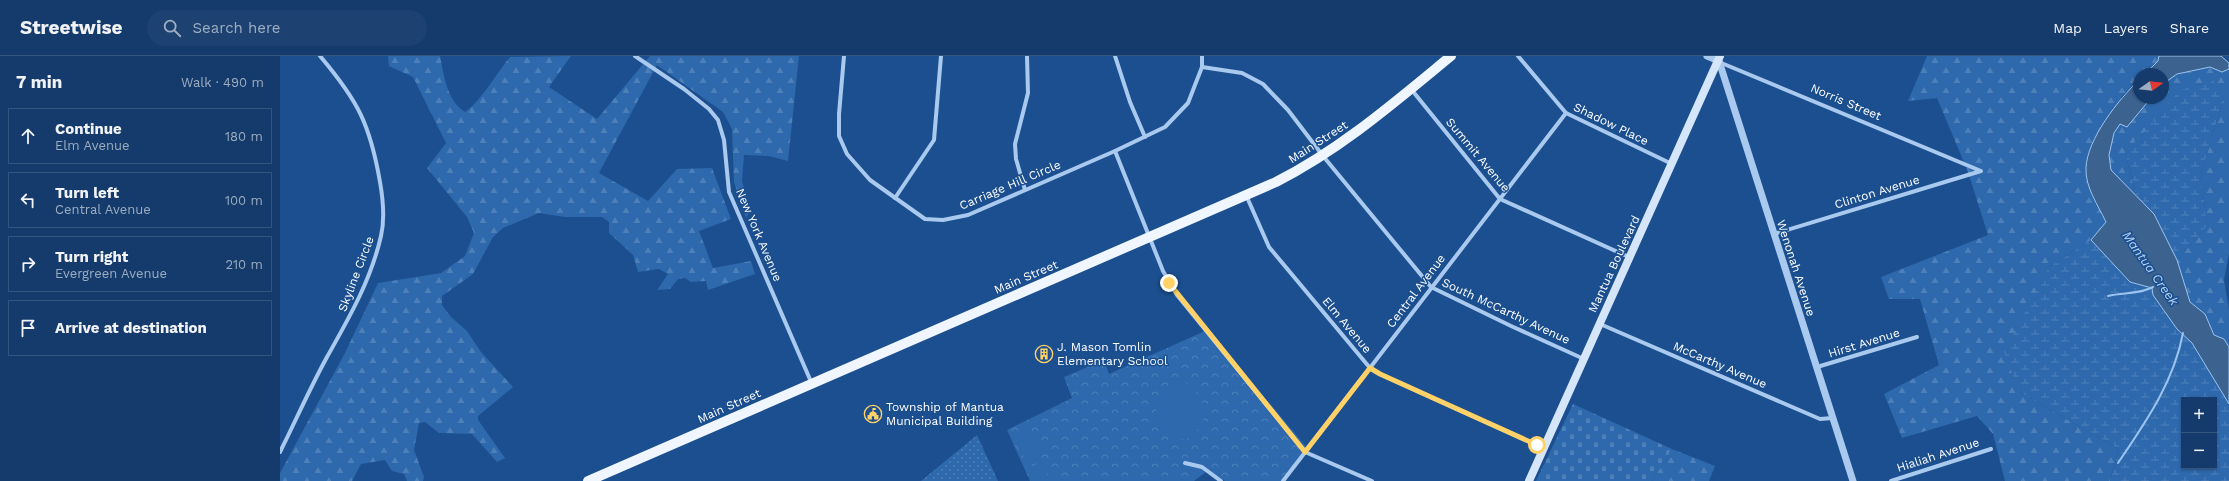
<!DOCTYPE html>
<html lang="en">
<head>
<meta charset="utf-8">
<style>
	body { margin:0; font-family:"Work Sans",sans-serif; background:#1d4271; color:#f1f3f6 }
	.controls { position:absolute; right:12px; bottom:12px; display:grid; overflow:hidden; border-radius:0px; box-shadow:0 1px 3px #0004 }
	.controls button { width:36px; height:36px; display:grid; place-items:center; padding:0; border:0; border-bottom:1px solid #33557e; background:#143b6b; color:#f1f3f6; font:20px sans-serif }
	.compass { position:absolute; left:1853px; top:12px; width:36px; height:36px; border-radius:50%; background:#143b6b; box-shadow:0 1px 3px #0004; rotate:75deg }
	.stop { position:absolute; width:12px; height:12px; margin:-9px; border:3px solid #ffd166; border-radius:50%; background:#fff }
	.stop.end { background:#ffd166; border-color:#fff; box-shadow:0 1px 4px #0008 }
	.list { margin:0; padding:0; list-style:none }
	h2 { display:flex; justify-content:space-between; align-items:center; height:52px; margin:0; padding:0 16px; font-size:17px }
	h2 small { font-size:13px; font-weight:400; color:#9dadc1 }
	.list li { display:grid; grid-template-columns:26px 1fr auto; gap:12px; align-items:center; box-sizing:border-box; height:56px; margin:0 8px 8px; padding:0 8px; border:1px solid #33557e; border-radius:0px }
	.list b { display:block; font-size:15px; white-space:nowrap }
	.list p { margin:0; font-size:13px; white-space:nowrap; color:#9dadc1 }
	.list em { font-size:13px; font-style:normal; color:#9dadc1 }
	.icon { flex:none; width:22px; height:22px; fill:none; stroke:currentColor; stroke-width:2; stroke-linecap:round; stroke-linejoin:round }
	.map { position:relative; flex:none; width:1949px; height:425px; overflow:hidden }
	header { display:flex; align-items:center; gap:24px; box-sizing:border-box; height:56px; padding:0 20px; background:#143b6b; border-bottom:1px solid #33557e }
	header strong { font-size:19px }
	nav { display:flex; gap:22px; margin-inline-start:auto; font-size:14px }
	.search { width:280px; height:36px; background:#1d4271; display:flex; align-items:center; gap:10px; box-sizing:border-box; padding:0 14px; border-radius:22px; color:#9dadc1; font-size:15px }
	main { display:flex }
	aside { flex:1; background:#143b6b }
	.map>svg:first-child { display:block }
</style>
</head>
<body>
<header>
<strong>Streetwise</strong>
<div class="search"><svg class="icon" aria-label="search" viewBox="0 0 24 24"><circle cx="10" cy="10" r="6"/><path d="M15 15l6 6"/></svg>Search here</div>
<nav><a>Map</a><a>Layers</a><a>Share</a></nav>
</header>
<main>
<aside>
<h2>7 min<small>Walk · 490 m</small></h2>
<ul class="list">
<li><svg class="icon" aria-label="ahead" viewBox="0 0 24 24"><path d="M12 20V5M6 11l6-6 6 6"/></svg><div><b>Continue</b><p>Elm Avenue</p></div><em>180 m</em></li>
<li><svg class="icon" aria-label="left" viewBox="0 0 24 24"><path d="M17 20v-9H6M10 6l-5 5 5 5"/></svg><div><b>Turn left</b><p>Central Avenue</p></div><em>100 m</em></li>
<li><svg class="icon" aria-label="right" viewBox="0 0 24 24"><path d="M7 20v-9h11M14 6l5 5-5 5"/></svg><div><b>Turn right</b><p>Evergreen Avenue</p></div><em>210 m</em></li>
<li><svg class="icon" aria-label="arrive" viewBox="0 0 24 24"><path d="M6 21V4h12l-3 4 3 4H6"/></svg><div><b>Arrive at destination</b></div></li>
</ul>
</aside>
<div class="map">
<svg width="1949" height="425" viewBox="0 0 1949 425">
	<defs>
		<pattern id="grass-dots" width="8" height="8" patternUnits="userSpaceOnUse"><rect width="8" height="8" fill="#2e69ad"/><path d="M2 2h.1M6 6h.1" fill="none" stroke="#4d80b9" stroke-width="1.8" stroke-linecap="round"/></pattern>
		<pattern id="forest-firs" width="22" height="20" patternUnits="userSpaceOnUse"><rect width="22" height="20" fill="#2e69ad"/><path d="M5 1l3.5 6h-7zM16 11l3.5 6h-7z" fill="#4d80b9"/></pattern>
		<pattern id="wetland-marsh" width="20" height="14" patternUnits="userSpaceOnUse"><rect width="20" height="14" fill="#2e69ad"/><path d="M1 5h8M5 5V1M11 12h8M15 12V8" fill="none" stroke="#4d80b9"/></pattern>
		<pattern id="cemetery-stones" width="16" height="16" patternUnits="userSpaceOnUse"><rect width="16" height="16" fill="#2e69ad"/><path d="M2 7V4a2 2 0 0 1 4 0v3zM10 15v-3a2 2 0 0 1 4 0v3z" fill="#4d80b9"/></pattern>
		<pattern id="park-crowns" width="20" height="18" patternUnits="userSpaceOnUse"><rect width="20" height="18" fill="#2e69ad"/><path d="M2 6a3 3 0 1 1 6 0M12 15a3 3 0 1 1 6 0" fill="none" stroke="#4d80b9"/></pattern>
	</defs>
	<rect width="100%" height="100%" fill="#1b4f8f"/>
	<polygon fill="url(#grass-dots)" points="697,379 718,425 641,425"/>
	<g fill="url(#forest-firs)">
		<path d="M108 0H160C164 20 167 45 185 56 202 44 216 18 230 1L291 0 269 31 317 63 370 0H519L508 105 489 100 464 99 462 125 470 155 466 162 454 126 452 73 443 56 377 9 319 117 368 145 397 113 432 112 451 163 419 175 433 212 471 205 475 218 428 234 426 225 411 226 405 222 398 223 390 233 377 234 388 218 379 213 358 216 353 199 329 177V166L322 161H285L259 157 223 172 213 181 193 218 162 240V249L171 261 187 275 201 296 233 331 198 360V364L225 402 217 406 192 378 159 377 145 366 139 367 134 394 144 421 143 425H127L124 418 112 415 105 404 81 408 72 425H0V417L65 297 98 227 161 217 185 200 194 177 187 161 147 112 166 87 133 21 109 10Z"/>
		<polygon points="1647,0 1879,0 1879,5 1865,18 1859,18 1859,24 1842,40 1810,132 1826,166 1811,184 1769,211 1739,336 1839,393 1830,425 1725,425 1713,378 1697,360 1622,382 1604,338 1659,309 1640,243 1609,243 1601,221 1708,179 1688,116 1657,42 1628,45"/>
		<polygon points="1930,11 1942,16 1949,13 1949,197 1944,224 1949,253 1949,291 1944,283 1934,279 1925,258 1910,246 1897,204 1927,170 1921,118 1944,40 1845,97 1857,142 1831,114 1829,99 1834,77 1840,68 1860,56 1871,42 1883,42 1883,28 1897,18"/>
		<polygon points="1392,393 1435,410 1429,425 1372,425"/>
	</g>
	<g fill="url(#wetland-marsh)" fill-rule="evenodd">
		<polygon points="1932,23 1944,40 1921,118 1927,170 1897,204 1874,158 1857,142 1845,97 1899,35"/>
		<path d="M1811 184 1850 226 1872 232 1873 239 1897 273 1912 287 1949 348V425H1830L1839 393 1739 336 1724 296 1769 211ZM1904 344H1934V410H1904Z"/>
	</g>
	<polygon fill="url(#cemetery-stones)" points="1293,348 1392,393 1372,425 1256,425"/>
	<polygon fill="url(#park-crowns)" points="927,274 1029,394 1004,425 945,425 928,414 914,425 750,425 727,374 792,342 784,321 824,304 829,318"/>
	<g fill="#2e69ad">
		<path d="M901 324C928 340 935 367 904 384L877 363 876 347Z"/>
		<polygon points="749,376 751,376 761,399 760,402 749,407 746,406 736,383"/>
		<polygon points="762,406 770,425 756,425 750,411"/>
	</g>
	<g fill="#3c6290" stroke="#9cc4f0">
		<polygon points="1879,0 1941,0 1949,7 1949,13 1942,16 1930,11 1897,18 1883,28 1883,18 1865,18 1878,5"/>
		<path d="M1859 24V42H1871L1847 71 1840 68 1834 77 1829 99 1831 114 1874 158 1897 204 1910 246 1925 258 1934 279 1944 283 1949 291V348L1912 287 1897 273 1873 239 1872 232 1850 226 1811 184 1826 166C1818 149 1805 131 1806 112 1807 83 1839 43 1859 24Z"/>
	</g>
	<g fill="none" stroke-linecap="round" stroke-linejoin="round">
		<g stroke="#9cc4f0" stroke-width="2">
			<path d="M1828 240C1843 236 1858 239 1873 231"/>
			<path d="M1838 407C1865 367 1894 326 1903 277"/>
		</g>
		<g stroke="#a9c9ee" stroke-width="4">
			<polyline points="355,0 404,33 429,53 438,64 444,84 449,136 532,328"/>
			<polyline points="564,0 559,58 559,80 567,98 590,124 645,163 663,164 688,159 835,95 885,71 908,47 922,11 922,0"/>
			<polyline points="835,0 850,46 865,81"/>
			<polyline points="1238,0 1286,57 1392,108"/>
			<polyline points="1439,6 1701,115 1494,178"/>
			<polyline points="922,11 962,17 983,28 1008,54 1043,100 1151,231 1231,270 1304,303"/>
			<polyline points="1131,33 1220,143 1349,201"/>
			<polyline points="835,95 883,215 897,239 1025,396 1092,425"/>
			<polyline points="745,134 736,103 735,88 748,37 747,0"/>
			<polyline points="966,139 989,191 1090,312 1100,318 1263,392"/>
			<polyline points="615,142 654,84 661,0"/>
			<polyline points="1320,268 1540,363 1553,362"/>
			<polyline points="1537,311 1637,281"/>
			<path d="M0 396C16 364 30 332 47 301 69 262 91 224 101 180 105 163 103 143 100 126 90 68 78 45 40 0"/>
			<polyline points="905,407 922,411 941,425"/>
			<polyline points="1003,425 1286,57"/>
			<polyline points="1611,425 1711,393"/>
		</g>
		<polyline stroke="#a9c9ee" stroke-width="7" points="1427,0 1439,5 1573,425"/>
		<polyline stroke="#d6e6fa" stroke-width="8" points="1249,425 1440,0"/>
		<path stroke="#f0f6ff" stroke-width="10" d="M308 425 996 126C1061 93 1115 46 1171 0"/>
	</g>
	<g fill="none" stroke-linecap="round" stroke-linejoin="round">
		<polyline stroke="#ffd166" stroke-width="5" points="889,227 1025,396 1090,312 1100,318 1257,389"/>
	</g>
	<defs>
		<symbol id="building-ring" viewBox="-11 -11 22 22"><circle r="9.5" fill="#1b4f8f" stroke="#ffd166" stroke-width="1.5"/><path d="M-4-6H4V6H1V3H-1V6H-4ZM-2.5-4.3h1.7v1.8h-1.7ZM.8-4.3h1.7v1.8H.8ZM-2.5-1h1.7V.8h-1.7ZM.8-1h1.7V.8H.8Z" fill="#ffd166"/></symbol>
		<symbol id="civic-ring" viewBox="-11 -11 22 22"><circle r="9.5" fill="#1b4f8f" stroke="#ffd166" stroke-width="1.5"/><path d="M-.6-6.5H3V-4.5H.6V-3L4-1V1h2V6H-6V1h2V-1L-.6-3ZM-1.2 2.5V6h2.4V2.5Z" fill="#ffd166"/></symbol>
	</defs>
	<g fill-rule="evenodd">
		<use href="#building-ring" x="754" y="288" width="20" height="20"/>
		<use href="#civic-ring" x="583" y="348" width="20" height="20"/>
	</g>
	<g text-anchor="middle" stroke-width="3" stroke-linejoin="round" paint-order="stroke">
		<g font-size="12" fill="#fff" stroke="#1b4f8f">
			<text transform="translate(1566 46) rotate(23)" y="4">Norris Street</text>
			<text transform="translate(1331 68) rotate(26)" y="4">Shadow Place</text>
			<text transform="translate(1038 86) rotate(-33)" y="4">Main Street</text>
			<text transform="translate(1198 99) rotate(50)" y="4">Summit Avenue</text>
			<text transform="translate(730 129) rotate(-23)" y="4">Carriage Hill Circle</text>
			<text transform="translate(1597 136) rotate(-17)" y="4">Clinton Avenue</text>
			<text transform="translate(479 179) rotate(67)" y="4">New York Avenue</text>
			<text transform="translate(1334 208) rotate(-65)" y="4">Mantua Boulevard</text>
			<text transform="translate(1516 212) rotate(72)" y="4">Wenonah Avenue</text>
			<text transform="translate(76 218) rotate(-69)" y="4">Skyline Circle</text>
			<text transform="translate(746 221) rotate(-23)" y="4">Main Street</text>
			<text transform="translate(1136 235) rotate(-53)" y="4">Central Avenue</text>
			<text transform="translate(1226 255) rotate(25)" y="4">South McCarthy Avenue</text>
			<text transform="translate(1067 269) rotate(50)" y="4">Elm Avenue</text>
			<text transform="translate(1584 287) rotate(-17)" y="4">Hirst Avenue</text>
			<text transform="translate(1440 309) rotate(23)" y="4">McCarthy Avenue</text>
			<text transform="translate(449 350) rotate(-24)" y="4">Main Street</text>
			<text transform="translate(1658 399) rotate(-18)" y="4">Hialiah Avenue</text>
		</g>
		<g font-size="12" fill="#fff" stroke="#1b4f8f" text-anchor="start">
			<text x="777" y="295">J. Mason Tomlin<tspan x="777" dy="14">Elementary School</tspan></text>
			<text x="606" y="355">Township of Mantua<tspan x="606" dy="14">Municipal Building</tspan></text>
		</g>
		<g font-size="13" font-style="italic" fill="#b5d3f5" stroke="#1b4f8f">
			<text transform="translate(1871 212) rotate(55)" y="5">Mantua Creek</text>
		</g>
	</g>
</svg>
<div class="controls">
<button>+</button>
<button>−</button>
</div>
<svg class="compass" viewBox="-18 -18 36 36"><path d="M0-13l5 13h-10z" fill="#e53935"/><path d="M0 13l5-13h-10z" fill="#9dadc1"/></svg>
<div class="stop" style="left:1257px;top:389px"></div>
<div class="stop end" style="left:889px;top:227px"></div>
</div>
</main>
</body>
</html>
